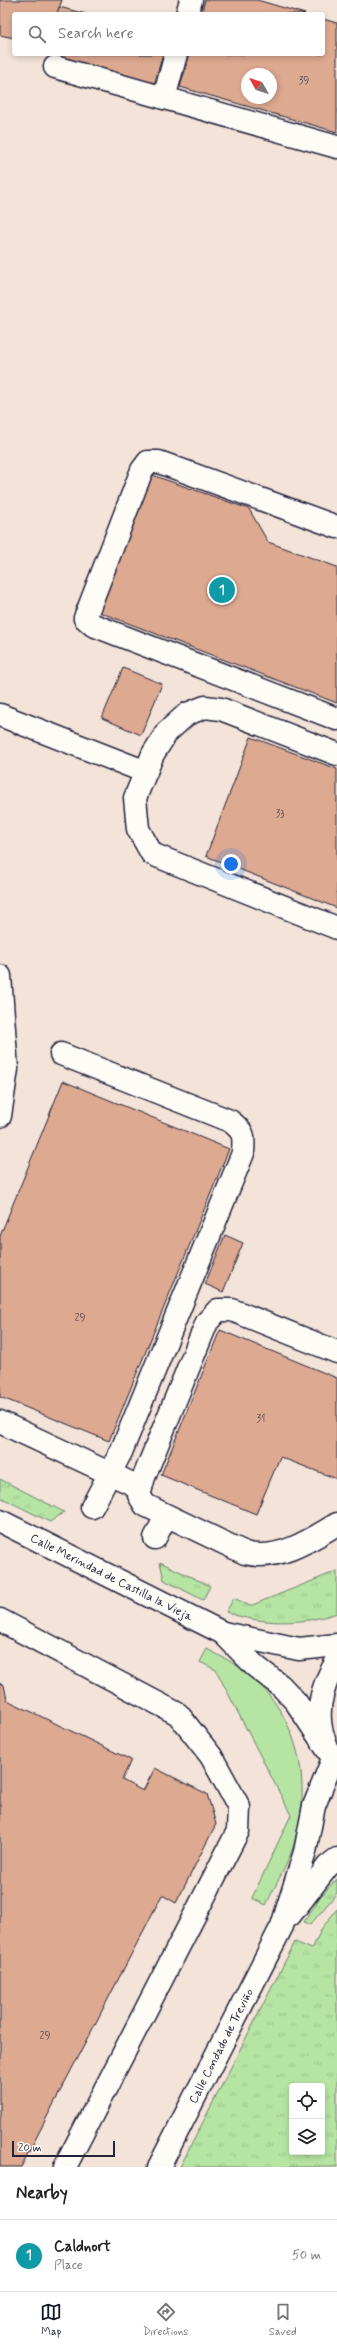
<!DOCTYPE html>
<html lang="en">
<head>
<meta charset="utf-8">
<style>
	body { margin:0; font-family:Mynerve,sans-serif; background:#f6f6f6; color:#222 }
	.controls { position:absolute; right:12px; bottom:12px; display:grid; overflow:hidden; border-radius:4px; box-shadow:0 2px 6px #0003 }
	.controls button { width:36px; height:36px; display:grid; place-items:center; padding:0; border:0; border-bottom:1px solid #e0e0e0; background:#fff; color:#222; font:20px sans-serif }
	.compass { position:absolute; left:241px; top:68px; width:36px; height:36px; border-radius:50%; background:#fff; box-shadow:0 2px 6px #0003; rotate:309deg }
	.scale { position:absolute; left:12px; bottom:10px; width:103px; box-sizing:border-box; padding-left:4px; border:2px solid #22223b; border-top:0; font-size:11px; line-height:14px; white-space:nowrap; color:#22223b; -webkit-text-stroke:3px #fdfcf7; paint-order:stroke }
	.you { position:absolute; left:231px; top:864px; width:14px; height:14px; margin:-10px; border:3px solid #fff; border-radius:50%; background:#1a73e8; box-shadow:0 0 0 6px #1a73e833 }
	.badge { display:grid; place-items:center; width:26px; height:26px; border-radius:50%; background:#111827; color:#fff; font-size:13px; font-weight:700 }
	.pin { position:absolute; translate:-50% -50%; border:2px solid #fff; box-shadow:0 1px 4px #0006 }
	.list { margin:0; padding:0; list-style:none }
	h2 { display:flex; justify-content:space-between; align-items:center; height:52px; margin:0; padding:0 16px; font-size:17px }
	h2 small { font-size:13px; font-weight:400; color:#767676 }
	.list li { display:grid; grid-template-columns:26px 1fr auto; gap:12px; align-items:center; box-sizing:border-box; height:72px; padding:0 16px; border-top:1px solid #e0e0e0 }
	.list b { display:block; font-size:15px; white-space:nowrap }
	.list p { margin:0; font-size:13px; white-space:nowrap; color:#767676 }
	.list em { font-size:13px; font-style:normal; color:#767676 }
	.icon { flex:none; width:22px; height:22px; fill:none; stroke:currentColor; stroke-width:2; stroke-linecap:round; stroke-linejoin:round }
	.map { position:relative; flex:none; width:337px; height:2167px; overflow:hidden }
	.search { position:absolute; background:#fff; box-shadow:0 2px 6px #0003; left:12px; right:12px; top:12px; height:44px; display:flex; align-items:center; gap:10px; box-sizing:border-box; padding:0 14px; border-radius:4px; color:#767676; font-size:15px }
	.sheet { height:124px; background:#fff }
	nav { display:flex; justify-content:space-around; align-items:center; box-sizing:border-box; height:56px; border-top:1px solid #e0e0e0; background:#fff; font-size:11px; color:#767676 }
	nav a { display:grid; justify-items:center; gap:2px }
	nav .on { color:#111827 }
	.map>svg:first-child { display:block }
</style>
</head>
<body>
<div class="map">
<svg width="337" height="2167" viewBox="0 0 337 2167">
	<defs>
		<pattern id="grass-tufts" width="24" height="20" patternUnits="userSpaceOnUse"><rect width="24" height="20" fill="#b6e4a3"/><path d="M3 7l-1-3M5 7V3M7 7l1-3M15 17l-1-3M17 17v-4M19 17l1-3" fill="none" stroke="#9cc38d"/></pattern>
	</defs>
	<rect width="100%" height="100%" fill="#f3e3d8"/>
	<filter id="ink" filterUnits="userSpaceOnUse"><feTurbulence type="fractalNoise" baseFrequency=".025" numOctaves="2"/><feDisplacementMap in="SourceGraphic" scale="8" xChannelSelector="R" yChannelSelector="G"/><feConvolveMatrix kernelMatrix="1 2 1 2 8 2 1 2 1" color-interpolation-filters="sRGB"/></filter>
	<g filter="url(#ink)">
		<g fill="url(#grass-tufts)" stroke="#6c836f" fill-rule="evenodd">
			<polygon points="0,1479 64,1512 50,1522 0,1497"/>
			<polygon points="160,1562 210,1586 203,1600 164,1580"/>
			<path d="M337 1571V1613C302 1625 261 1625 226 1612L234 1598 250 1606Z"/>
			<polygon points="337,1879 337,1893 310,1925 304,1922 320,1897"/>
			<path d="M337 1909V2167H180L295 1942 312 1949 322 1928ZM292 2086H322V2152H292Z"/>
		</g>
		<path fill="#b6e4a3" stroke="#6c836f" d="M207 1649C222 1657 237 1664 249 1675 299 1716 313 1784 294 1844 288 1865 275 1885 266 1905L252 1898 291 1815 216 1670 200 1662Z"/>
		<g fill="#dda991" stroke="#22223b" fill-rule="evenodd">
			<polygon points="0,0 62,0 57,14 14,14 14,38 0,35"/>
			<polygon points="205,0 257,0 305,14 201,14"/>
			<polygon points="59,7 86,14 57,14"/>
			<path d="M323 19 337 23V132L180 87 190 54H323ZM247 74H271V98H247Z"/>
			<polygon points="46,54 163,54 154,85"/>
			<polygon points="152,475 249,509 268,542 337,567 337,703 99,612"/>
			<polygon points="123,668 162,684 141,735 102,718"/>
			<polygon points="251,737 337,769 337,908 206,856"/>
			<polygon points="63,1081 229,1149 109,1441 0,1397 0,1236"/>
			<polygon points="225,1235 243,1243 223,1292 205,1284"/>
			<polygon points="220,1330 337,1378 337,1479 280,1457 256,1514 161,1475"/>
			<polygon points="0,1683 4,1685 7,1700 131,1760 122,1780 143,1791 155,1768 207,1794 216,1824 176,1903 162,1895 21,2167 0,2167"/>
		</g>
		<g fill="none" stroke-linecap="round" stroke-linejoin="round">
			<defs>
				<g id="minor">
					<polyline points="187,14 191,0"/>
					<polyline points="55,67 337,147"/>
					<polyline points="164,98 176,54"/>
					<polyline points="337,527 159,462 148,462 142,470 85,618 93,625 337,719"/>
					<polyline points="0,715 146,772"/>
					<polyline points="337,754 221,709 205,707 187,714 167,732 153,754 135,798 138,829 152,854 337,928"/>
					<polyline points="0,976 7,1069 0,1116"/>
					<path d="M61 1054 230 1121C245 1132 244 1136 243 1153L121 1452 92 1507"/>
					<path d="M337 1352 232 1310H218L207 1322 144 1477 139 1495 145 1505 245 1553C277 1562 311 1540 337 1524"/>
					<polyline points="0,1422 141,1488"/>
					<path id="s1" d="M0 1521 223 1633 299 1649 337 1645"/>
					<polyline points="155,1538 166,1516"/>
					<polyline points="0,1620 178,1714 211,1756 239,1807 238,1831 65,2167"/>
					<polyline points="223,1633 255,1666 281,1686 296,1702 329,1752"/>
					<path d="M324 1739C314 1711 322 1685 337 1661"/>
					<polyline points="290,1915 328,1866 337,1859"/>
					<path id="s2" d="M159 2167 282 1926 305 1852 314 1806 333 1759"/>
				</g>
			</defs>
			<use href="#minor" stroke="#22223b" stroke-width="25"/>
			<use href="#minor" stroke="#fdfcf7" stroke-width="22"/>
		</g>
	</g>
	<g text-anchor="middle" stroke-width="3" stroke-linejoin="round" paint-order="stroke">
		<g font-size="10" fill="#514450">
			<text x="304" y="84">39</text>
			<text x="280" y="817">33</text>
			<text x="80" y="1321">29</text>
			<text x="261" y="1422">31</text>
			<text x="45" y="2039">29</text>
		</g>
		<g font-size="12" fill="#22223b" stroke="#fdfcf7">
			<text dy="4" stroke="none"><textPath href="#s1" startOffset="125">Calle Merindad de Castilla la Vieja</textPath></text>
			<text dy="4" stroke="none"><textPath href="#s2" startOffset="136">Calle Condado de Treviño</textPath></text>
		</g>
	</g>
</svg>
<div class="controls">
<button><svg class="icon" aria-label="locate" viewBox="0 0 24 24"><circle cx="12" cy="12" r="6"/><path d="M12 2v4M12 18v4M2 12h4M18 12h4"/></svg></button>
<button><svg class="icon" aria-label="layers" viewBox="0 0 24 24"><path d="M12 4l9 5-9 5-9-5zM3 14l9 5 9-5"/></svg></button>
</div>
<svg class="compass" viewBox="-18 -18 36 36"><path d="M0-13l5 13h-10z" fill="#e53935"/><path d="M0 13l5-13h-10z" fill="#767676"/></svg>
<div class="scale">20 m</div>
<div class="you"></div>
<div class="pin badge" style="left:222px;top:590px;background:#0f9aa8">1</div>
<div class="search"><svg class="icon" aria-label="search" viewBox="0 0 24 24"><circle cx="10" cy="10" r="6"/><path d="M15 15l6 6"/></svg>Search here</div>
</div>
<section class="sheet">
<h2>Nearby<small></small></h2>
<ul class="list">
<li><span class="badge" style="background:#0f9aa8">1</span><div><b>Caldnort</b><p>Place</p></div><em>50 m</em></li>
</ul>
</section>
<nav>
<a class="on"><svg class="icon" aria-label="map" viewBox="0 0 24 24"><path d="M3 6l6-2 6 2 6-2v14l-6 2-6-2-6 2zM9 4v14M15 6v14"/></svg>Map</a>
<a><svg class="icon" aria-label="directions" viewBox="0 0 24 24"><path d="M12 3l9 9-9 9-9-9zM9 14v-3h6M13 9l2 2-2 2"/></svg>Directions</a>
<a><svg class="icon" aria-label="saved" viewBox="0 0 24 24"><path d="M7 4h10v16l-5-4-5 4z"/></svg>Saved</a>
</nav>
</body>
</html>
